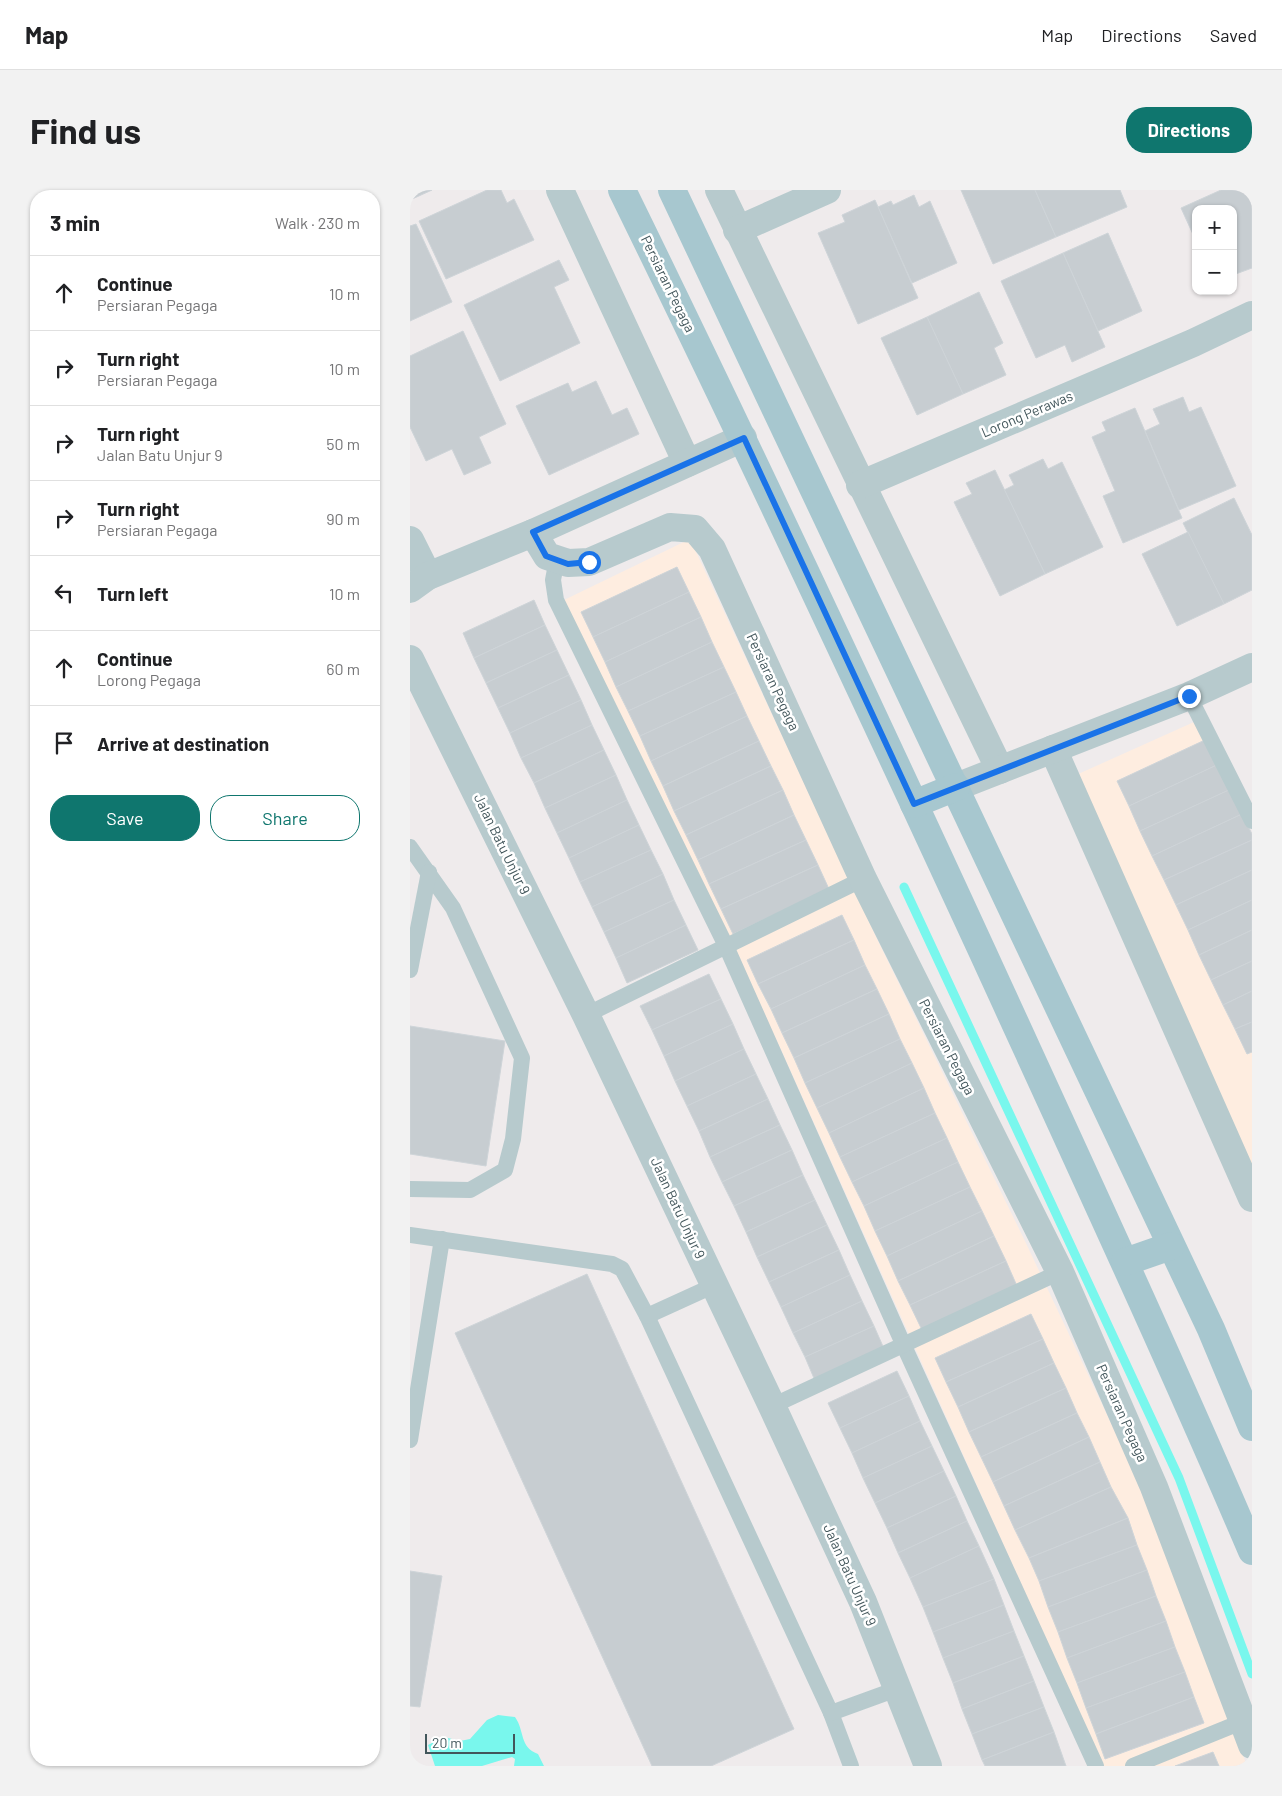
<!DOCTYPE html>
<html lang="en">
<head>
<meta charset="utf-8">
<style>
	body { margin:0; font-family:Barlow,sans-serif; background:#f2f2f2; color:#202124 }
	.controls { position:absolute; right:15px; top:15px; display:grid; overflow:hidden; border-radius:10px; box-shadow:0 1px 4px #0004 }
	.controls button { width:45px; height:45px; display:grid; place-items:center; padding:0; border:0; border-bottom:1px solid #e0e0e0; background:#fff; color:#202124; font:25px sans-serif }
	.scale { position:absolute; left:15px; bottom:12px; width:90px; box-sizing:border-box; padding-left:5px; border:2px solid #42565b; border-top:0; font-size:14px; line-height:18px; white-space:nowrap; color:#42565b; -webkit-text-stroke:4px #fff; paint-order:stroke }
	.stop { position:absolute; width:15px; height:15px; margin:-11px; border:4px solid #1a73e8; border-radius:50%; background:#fff }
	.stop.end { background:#1a73e8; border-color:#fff; box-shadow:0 1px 5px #0008 }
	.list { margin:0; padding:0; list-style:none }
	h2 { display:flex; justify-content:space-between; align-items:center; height:65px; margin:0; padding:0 20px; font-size:21px }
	h2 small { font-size:16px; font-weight:400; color:#757577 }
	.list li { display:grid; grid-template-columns:32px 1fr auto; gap:15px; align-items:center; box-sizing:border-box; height:75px; padding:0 20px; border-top:1px solid #e0e0e0 }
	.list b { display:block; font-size:19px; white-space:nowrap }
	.list p { margin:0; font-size:16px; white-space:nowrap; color:#757577 }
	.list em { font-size:16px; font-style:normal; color:#757577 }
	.actions { display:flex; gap:10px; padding:15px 20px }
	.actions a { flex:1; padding:11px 0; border:1px solid #0f766e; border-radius:20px; text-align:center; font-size:18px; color:#0f766e }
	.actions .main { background:#0f766e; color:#fff }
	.icon { flex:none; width:28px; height:28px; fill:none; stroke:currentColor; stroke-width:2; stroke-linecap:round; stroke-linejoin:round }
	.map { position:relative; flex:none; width:842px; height:1576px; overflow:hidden; border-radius:20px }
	header { display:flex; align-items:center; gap:30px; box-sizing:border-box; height:70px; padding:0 25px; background:#fff; border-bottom:1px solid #e0e0e0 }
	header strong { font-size:24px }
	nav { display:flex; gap:28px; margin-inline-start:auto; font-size:18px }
	.intro { display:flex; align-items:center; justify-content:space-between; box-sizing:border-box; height:120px; padding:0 30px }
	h1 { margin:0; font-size:35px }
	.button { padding:12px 22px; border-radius:20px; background:#0f766e; color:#fff; font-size:18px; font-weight:700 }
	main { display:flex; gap:30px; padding:0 30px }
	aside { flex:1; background:#fff; border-radius:20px; box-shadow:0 1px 4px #0004 }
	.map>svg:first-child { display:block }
</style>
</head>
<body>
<header>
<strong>Map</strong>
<nav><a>Map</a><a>Directions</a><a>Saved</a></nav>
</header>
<div class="intro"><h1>Find us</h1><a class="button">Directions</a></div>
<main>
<aside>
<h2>3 min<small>Walk · 230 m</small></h2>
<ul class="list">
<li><svg class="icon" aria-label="ahead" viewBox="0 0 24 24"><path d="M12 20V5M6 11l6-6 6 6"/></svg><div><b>Continue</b><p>Persiaran Pegaga</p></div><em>10 m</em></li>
<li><svg class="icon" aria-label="right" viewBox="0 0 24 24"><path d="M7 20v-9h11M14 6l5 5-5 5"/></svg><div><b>Turn right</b><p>Persiaran Pegaga</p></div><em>10 m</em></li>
<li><svg class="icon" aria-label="right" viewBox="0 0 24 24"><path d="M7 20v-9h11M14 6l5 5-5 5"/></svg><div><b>Turn right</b><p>Jalan Batu Unjur 9</p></div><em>50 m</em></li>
<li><svg class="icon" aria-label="right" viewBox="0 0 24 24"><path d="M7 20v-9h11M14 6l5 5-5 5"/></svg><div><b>Turn right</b><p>Persiaran Pegaga</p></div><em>90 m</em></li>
<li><svg class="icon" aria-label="left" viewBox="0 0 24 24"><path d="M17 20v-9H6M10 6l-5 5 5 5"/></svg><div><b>Turn left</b></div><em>10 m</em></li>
<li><svg class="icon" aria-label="ahead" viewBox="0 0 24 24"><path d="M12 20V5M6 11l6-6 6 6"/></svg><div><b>Continue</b><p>Lorong Pegaga</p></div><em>60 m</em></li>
<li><svg class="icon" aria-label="arrive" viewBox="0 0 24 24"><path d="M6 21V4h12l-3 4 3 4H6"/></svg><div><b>Arrive at destination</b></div></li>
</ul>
<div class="actions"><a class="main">Save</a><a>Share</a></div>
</aside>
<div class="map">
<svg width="842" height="1576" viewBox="0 0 842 1576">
	<rect width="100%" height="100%" fill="#efebec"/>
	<g fill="#feede0">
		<polygon points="280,349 467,749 614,1049 733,1301 837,1576 693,1576 372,862 154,410"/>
		<polygon points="784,532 842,650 842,984 666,585"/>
	</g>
	<path fill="#79f7ed" d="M88 1525 105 1527C115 1541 109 1557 128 1564L134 1576H104L105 1569 102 1567 72 1576H25L18 1555 34 1547 50 1551 60 1549 77 1530Z"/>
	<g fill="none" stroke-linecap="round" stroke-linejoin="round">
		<polyline stroke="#79f7ed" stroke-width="9" points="494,697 769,1288 842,1484"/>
	</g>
	<g fill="#c7cdd1" stroke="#ced4d8">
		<polygon points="0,0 22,0 0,10"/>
		<polygon points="77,0 91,0 97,13 104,9 124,50 36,89 9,31"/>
		<polygon points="551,0 625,0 646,47 583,74"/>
		<polygon points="625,0 710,0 717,17 646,47"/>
		<polygon points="811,0 840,0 842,4 842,78 823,85 823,19 786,19 786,51 771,18"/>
		<polygon points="504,5 509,17 520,11 547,73 502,93 468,17 481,11 483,15"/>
		<polygon points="465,10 508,108 448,134 408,43 435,32 432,25"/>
		<polygon points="6,34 42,112 0,131 0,36"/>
		<polygon points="698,43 732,121 688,141 653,63"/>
		<polygon points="653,63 695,157 662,172 655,155 626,168 591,91"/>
		<polygon points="149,70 159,90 144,97 170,153 90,191 54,115"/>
		<polygon points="569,102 593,153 584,158 596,185 553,204 517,127"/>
		<polygon points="517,127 553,204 507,225 471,148"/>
		<polygon points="53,141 96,234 69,247 81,273 54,285 42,259 16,271 0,237 0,166"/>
		<polygon points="186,191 202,225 217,218 229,244 139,285 106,216 158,193 162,202"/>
		<polygon points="773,207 779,222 791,217 826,296 769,320 735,241 750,234 743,219"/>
		<polygon points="725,218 772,328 713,353 693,306 705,301 682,247 696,241 692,232"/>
		<polygon points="633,269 638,279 652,272 693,357 635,384 594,300 604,295 599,285"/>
		<polygon points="585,280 635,384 590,406 544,312 562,304 556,293"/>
		<polygon points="824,308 842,345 842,400 814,414 773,333"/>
		<polygon points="778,342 814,414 767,436 732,364"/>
		<polygon points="267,377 279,402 183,447 171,422"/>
		<polygon points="279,402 291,427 195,472 183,447"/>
		<polygon points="124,410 135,435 64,468 53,443"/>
		<polygon points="291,427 302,452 206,497 195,472"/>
		<polygon points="135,435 147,460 76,493 64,468"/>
		<polygon points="302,452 314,477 218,521 206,497"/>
		<polygon points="147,460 159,485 88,518 76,493"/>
		<polygon points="314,477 326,502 230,546 218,521"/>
		<polygon points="159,485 171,510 100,543 88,518"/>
		<polygon points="326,502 337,526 241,571 230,546"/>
		<polygon points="171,510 182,535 111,568 100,543"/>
		<polygon points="337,526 349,551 253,596 241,571"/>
		<polygon points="182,535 194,560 124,593 111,568"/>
		<polygon points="797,549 809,574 719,616 707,591"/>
		<polygon points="349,551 361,576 264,621 253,596"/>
		<polygon points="194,560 206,585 135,618 124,593"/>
		<polygon points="809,574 821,599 730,641 719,616"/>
		<polygon points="361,576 373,600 276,645 264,621"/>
		<polygon points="206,585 217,610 147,643 135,618"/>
		<polygon points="821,599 832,624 742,666 730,641"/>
		<polygon points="373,600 384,625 288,670 276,645"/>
		<polygon points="217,610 229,635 159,668 147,643"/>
		<polygon points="832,624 842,644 842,650 754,690 742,666"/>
		<polygon points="384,625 396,650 299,694 288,670"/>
		<polygon points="229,635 241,660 170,692 159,668"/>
		<polygon points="396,650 408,675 311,719 299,694"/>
		<polygon points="842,650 842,680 766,715 754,690"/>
		<polygon points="241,660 253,684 182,717 170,692"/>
		<polygon points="408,675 419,699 323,744 311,719"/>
		<polygon points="842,680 842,710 778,740 766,715"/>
		<polygon points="253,684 264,710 194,742 182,717"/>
		<polygon points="264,710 276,735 206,768 194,742"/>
		<polygon points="842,710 842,740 789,765 778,740"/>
		<polygon points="432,725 444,750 348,794 337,770"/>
		<polygon points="276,735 288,760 217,793 206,768"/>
		<polygon points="842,740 842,771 801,790 789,765"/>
		<polygon points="444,750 455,775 361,819 348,794"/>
		<polygon points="842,771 842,801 813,815 801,790"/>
		<polygon points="455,775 467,799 372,843 361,819"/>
		<polygon points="299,784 311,809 242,840 230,816"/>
		<polygon points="467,799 479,824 384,868 372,843"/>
		<polygon points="842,801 842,832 825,839 813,815"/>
		<polygon points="311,809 323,834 254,866 242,840"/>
		<polygon points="479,824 490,849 395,893 384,868"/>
		<polygon points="842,832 842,862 837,864 825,839"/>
		<polygon points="323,834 334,859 265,891 254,866"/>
		<polygon points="0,836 95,851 76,976 0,964"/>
		<polygon points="490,849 502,873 407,918 395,893"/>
		<polygon points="334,859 346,884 277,916 265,891"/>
		<polygon points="502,873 514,898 419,943 407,918"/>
		<polygon points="346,884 358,909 289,941 277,916"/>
		<polygon points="514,898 525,923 430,967 419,943"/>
		<polygon points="358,909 370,935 300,967 289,941"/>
		<polygon points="525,923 537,948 442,992 430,967"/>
		<polygon points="370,935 382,960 312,992 300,967"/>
		<polygon points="537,948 548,972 454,1016 442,992"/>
		<polygon points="382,960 393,985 324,1016 312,992"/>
		<polygon points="548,972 560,997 465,1041 454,1016"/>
		<polygon points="393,985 405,1010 336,1042 324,1016"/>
		<polygon points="560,997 572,1021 477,1066 465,1041"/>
		<polygon points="405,1010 417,1035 347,1067 336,1042"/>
		<polygon points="572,1021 584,1046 488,1091 477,1066"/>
		<polygon points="417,1035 429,1060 359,1092 347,1067"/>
		<polygon points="584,1046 596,1071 500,1115 488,1091"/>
		<polygon points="429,1060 440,1085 371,1117 359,1092"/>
		<polygon points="596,1071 607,1096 512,1140 500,1115"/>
		<polygon points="177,1084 384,1539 301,1576 242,1576 45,1143"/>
		<polygon points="440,1085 452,1111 383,1143 371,1117"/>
		<polygon points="452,1111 464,1136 395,1167 383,1143"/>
		<polygon points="621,1124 633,1149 536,1192 525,1168"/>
		<polygon points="464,1136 475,1161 406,1193 395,1167"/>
		<polygon points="633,1149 644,1173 548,1217 536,1192"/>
		<polygon points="644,1173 656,1198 559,1242 548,1217"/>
		<polygon points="487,1181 499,1206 430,1238 418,1213"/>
		<polygon points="656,1198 667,1223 571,1267 559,1242"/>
		<polygon points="499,1206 510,1231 442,1263 430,1238"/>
		<polygon points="667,1223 679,1247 583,1292 571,1267"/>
		<polygon points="510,1231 522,1256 453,1288 442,1263"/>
		<polygon points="679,1247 690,1272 594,1316 583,1292"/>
		<polygon points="522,1256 534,1281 465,1313 453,1288"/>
		<polygon points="690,1272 701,1297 605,1340 594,1316"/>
		<polygon points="534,1281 546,1306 477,1338 465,1313"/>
		<polygon points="701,1297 718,1328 619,1368 605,1340"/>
		<polygon points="546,1306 557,1331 488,1363 477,1338"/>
		<polygon points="718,1328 727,1355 629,1391 619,1368"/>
		<polygon points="557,1331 569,1356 500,1388 488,1363"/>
		<polygon points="727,1355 737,1380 638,1417 629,1391"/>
		<polygon points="569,1356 584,1389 513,1417 500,1388"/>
		<polygon points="737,1380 746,1406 648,1442 638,1417"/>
		<polygon points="0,1381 32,1386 10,1517 0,1516"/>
		<polygon points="584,1389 594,1415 523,1442 513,1417"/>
		<polygon points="746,1406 756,1431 657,1468 648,1442"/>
		<polygon points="594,1415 604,1441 533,1468 523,1442"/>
		<polygon points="756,1431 765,1457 667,1493 657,1468"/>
		<polygon points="604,1441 614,1466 543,1493 533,1468"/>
		<polygon points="765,1457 775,1482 676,1518 667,1493"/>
		<polygon points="614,1466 624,1491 552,1519 543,1493"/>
		<polygon points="775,1482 784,1507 686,1544 676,1518"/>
		<polygon points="624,1491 634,1517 562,1544 552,1519"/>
		<polygon points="784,1507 794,1533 695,1569 686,1544"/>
		<polygon points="634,1517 644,1542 572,1570 562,1544"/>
		<polygon points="644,1542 656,1576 575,1576 572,1570"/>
		<polygon points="803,1562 809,1576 765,1576"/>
	</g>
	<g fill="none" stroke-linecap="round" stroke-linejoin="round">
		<g stroke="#b7cacd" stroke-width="16">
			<polyline points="147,369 143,390 146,410 316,756 494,1156 686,1576"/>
			<polyline points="779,506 842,631"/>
			<polyline points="0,657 43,718 112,868 103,949 95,980 60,1000 0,999"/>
			<polyline points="0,780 19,682"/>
			<polyline points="176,825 453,689"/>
			<polyline points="0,1045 202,1074 212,1079 237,1126 421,1523 441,1576"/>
			<polyline points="237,1126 305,1095"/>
			<polyline points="362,1216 650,1082"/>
			<polyline points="0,1250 32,1049"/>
			<polyline points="421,1523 487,1499"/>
			<polyline points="723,1576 834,1531"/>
		</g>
		<g stroke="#b7cacd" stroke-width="28">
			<polyline points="150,0 277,273"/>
			<polyline points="309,0 590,580"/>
			<polyline points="327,40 417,0"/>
			<polyline points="450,295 783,153 842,125"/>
			<polyline points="123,343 137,366 158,373 179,372 260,337 285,339 302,359 453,689 650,1082 744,1297 842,1555"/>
			<polyline points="0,350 18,386"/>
			<polyline points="0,399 18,386 123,343 333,248"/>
			<polyline points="0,469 176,825 362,1216 453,1412 518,1576"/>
			<polyline points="643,559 842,1008"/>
			<polyline points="546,597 779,506 842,477"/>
		</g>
		<g stroke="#a7c7cf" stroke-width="28">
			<path d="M212 0C336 253 455 507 573 763 664 962 756 1160 842 1361"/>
			<polyline points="262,0 801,1139 842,1237"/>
			<polyline points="504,614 546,597"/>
			<polyline points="715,1072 761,1056"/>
		</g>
	</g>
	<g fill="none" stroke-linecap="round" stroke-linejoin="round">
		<polyline stroke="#1a73e8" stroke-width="6" points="179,372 158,374 136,366 123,342 334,248 504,614 779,506"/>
	</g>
	<g text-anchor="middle" stroke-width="5" stroke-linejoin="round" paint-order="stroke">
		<g font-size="14" fill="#42565b" stroke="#fff">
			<text transform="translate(258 94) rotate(64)" y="5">Persiaran Pegaga</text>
			<text transform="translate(617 224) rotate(-23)" y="5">Lorong Perawas</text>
			<text transform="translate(363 492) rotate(65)" y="5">Persiaran Pegaga</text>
			<text transform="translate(92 654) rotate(64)" y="5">Jalan Batu Unjur 9</text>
			<text transform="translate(537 857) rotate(63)" y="5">Persiaran Pegaga</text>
			<text transform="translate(268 1018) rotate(65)" y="5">Jalan Batu Unjur 9</text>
			<text transform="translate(712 1223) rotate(66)" y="5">Persiaran Pegaga</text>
			<text transform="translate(440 1385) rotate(66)" y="5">Jalan Batu Unjur 9</text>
		</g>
	</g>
</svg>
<div class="controls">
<button>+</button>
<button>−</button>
</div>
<div class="scale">20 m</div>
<div class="stop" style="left:179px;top:372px"></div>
<div class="stop end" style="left:779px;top:506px"></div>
</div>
</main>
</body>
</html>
